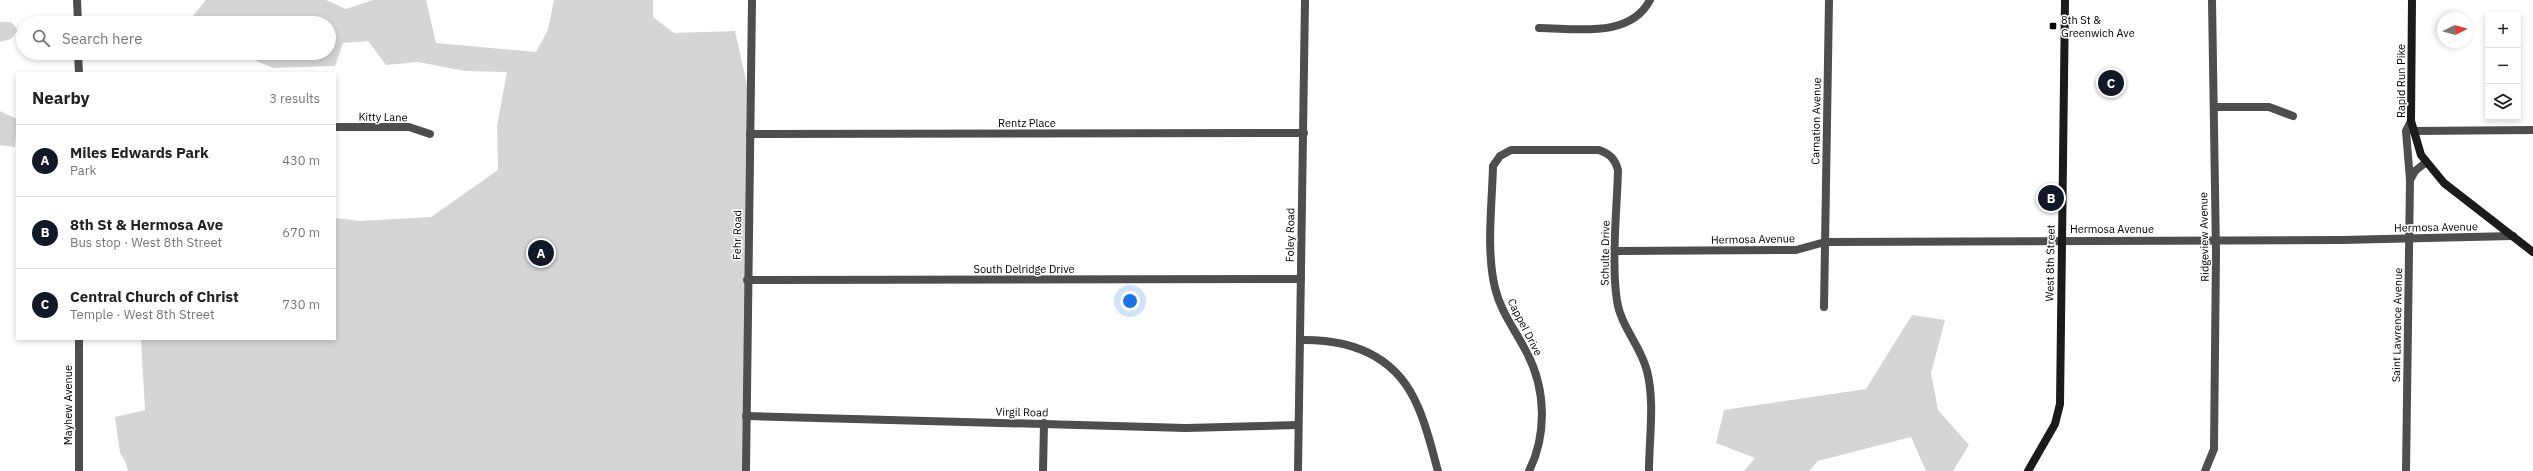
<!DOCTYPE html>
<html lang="en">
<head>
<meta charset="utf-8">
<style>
	body { margin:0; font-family:"IBM Plex Sans",sans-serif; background:#f6f6f6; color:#222 }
	.controls { position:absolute; right:12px; top:12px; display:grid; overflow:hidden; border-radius:0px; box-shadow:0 2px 6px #0003 }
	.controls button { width:36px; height:36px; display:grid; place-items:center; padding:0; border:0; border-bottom:1px solid #e0e0e0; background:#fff; color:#222; font:20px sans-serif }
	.compass { position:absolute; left:2437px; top:12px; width:36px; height:36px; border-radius:50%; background:#fff; box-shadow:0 2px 6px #0003; rotate:85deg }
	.you { position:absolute; left:1130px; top:301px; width:14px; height:14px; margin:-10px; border:3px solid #fff; border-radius:50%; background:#1a73e8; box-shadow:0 0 0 6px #1a73e833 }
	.badge { display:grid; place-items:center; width:26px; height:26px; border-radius:50%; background:#111827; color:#fff; font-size:13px; font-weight:700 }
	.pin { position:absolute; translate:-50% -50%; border:2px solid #fff; box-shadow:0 1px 4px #0006 }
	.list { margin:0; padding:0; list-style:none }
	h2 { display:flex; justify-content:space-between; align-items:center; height:52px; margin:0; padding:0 16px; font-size:17px }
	h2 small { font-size:13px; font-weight:400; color:#767676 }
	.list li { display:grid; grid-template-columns:26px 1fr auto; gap:12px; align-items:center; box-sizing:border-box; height:72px; padding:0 16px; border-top:1px solid #e0e0e0 }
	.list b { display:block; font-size:15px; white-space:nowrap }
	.list p { margin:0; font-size:13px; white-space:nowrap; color:#767676 }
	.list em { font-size:13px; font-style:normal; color:#767676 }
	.icon { flex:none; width:22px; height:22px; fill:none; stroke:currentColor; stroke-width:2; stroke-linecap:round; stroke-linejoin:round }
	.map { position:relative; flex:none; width:2533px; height:471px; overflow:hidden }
	.search { position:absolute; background:#fff; box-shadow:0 2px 6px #0003; left:16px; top:16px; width:320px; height:44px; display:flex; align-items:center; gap:10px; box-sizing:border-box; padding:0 14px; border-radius:22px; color:#767676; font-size:15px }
	.panel { position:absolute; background:#fff; box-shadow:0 2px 6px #0003; left:16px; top:72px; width:320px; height:268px; border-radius:0px }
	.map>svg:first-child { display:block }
</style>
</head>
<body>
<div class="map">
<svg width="2533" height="471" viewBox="0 0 2533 471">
	<rect width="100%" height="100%" fill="#fff"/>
	<g fill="#d5d5d5">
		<polygon points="206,0 326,0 346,9 373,0 426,0 436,43 536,52 548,30 554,0 653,0 653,17 674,33 735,31 751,103 746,471 128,471 125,461 120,453 115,417 145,410 141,339 335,339 335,218 360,221 431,217 498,170 497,126 507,72 465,71 418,62 386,65 368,41 343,43 335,66 273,68 238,53 329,53 329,23 199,23 192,17"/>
		<polygon points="0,22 11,22 18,30 11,39 0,42"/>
		<polygon points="0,111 17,119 15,147 0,145"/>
		<polygon points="1912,315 1945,320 1931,373 1938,410 1969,445 1953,471 1926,471 1911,437 1818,461 1809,471 1744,471 1755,458 1716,443 1724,410 1866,389"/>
	</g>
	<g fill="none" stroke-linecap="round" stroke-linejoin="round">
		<g stroke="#4e4e4e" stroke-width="8">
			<polyline points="77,0 78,23"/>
			<path d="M1539 28C1575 28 1630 39 1650 0"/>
			<polyline points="78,53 79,73"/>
			<polyline points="2214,107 2269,107 2293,116"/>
			<polyline points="335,127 409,127 430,134"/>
			<polyline points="2413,131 2533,130"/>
			<polyline points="750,134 1304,133"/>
			<polyline points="2410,180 2415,171 2425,163"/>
			<polyline points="1616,251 1796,250 1825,242 2341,240 2513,236"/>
			<polyline points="747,280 1301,279"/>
			<polyline points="1824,307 1829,0"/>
			<path d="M1300 340C1352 339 1397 356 1418 407 1427 427 1432 450 1438 471"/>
			<polyline points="746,416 1186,428 1298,425"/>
			<polyline points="79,471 79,339"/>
			<polyline points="746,471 752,0"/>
			<polyline points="1043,471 1044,423"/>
			<polyline points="1298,471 1305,0"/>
			<path d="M1529 471C1547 435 1546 389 1527 353 1516 331 1501 313 1495 288 1486 250 1492 206 1493 166L1500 156 1511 150H1599C1610 154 1615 159 1618 170 1617 210 1611 262 1617 301 1621 327 1641 346 1647 371 1655 402 1649 439 1649 471"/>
			<polyline points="2205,471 2214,449 2216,252 2212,0"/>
			<polyline points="2406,471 2410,180 2406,131 2411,121"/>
		</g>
		<g stroke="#1b1b1b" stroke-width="8">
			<polyline points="2412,0 2411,121 2421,155 2444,183 2533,252"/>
			<polyline points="2028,471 2055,424 2060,404 2065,0"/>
		</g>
	</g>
	<rect fill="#000" stroke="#fff" stroke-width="1.5" x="2049" y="22" width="8" height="8" rx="2"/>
	<g text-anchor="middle" stroke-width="3" stroke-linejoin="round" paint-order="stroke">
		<g font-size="11" fill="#000" stroke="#fff" text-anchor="start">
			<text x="2061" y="24">8th St &amp;<tspan x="2061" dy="13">Greenwich Ave</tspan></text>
		</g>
		<g font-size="11" fill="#000" stroke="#fff">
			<text transform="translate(2401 81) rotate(-90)" y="4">Rapid Run Pike</text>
			<text transform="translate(383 117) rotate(1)" y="4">Kitty Lane</text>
			<text transform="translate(1816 121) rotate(-89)" y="4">Carnation Avenue</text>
			<text x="1027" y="127">Rentz Place</text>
			<text transform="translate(2436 227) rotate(-1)" y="4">Hermosa Avenue</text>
			<text x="2112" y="233">Hermosa Avenue</text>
			<text transform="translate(737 235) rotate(-89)" y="4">Fehr Road</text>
			<text transform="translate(1290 235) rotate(-89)" y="4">Foley Road</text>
			<text transform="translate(2204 237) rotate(-91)" y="4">Ridgeview Avenue</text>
			<text transform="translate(1753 239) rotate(-1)" y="4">Hermosa Avenue</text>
			<text transform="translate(1605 253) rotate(-89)" y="4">Schulte Drive</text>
			<text transform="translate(2050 263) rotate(-89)" y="4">West 8th Street</text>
			<text x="1024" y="273">South Delridge Drive</text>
			<text transform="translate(2397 325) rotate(-89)" y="4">Saint Lawrence Avenue</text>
			<text transform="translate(1525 327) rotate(63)" y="4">Cappel Drive</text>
			<text transform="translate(68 405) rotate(-90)" y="4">Mayhew Avenue</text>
			<text transform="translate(1022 412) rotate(1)" y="4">Virgil Road</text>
		</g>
	</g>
</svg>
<div class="controls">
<button>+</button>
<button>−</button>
<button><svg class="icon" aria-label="layers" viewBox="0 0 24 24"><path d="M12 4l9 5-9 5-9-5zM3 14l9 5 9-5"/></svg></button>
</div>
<svg class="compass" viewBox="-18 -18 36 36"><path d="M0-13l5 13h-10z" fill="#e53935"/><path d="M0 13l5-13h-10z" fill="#767676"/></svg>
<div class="you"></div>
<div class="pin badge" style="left:541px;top:253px">A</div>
<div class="pin badge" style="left:2051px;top:198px">B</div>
<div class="pin badge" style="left:2111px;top:83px">C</div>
<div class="search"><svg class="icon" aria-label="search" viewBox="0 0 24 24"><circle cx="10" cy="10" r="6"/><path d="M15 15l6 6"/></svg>Search here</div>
<section class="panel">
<h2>Nearby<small>3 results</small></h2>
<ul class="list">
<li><span class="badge">A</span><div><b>Miles Edwards Park</b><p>Park</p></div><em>430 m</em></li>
<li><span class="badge">B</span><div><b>8th St &amp; Hermosa Ave</b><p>Bus stop · West 8th Street</p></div><em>670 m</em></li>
<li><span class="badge">C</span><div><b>Central Church of Christ</b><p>Temple · West 8th Street</p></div><em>730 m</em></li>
</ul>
</section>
</div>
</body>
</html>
